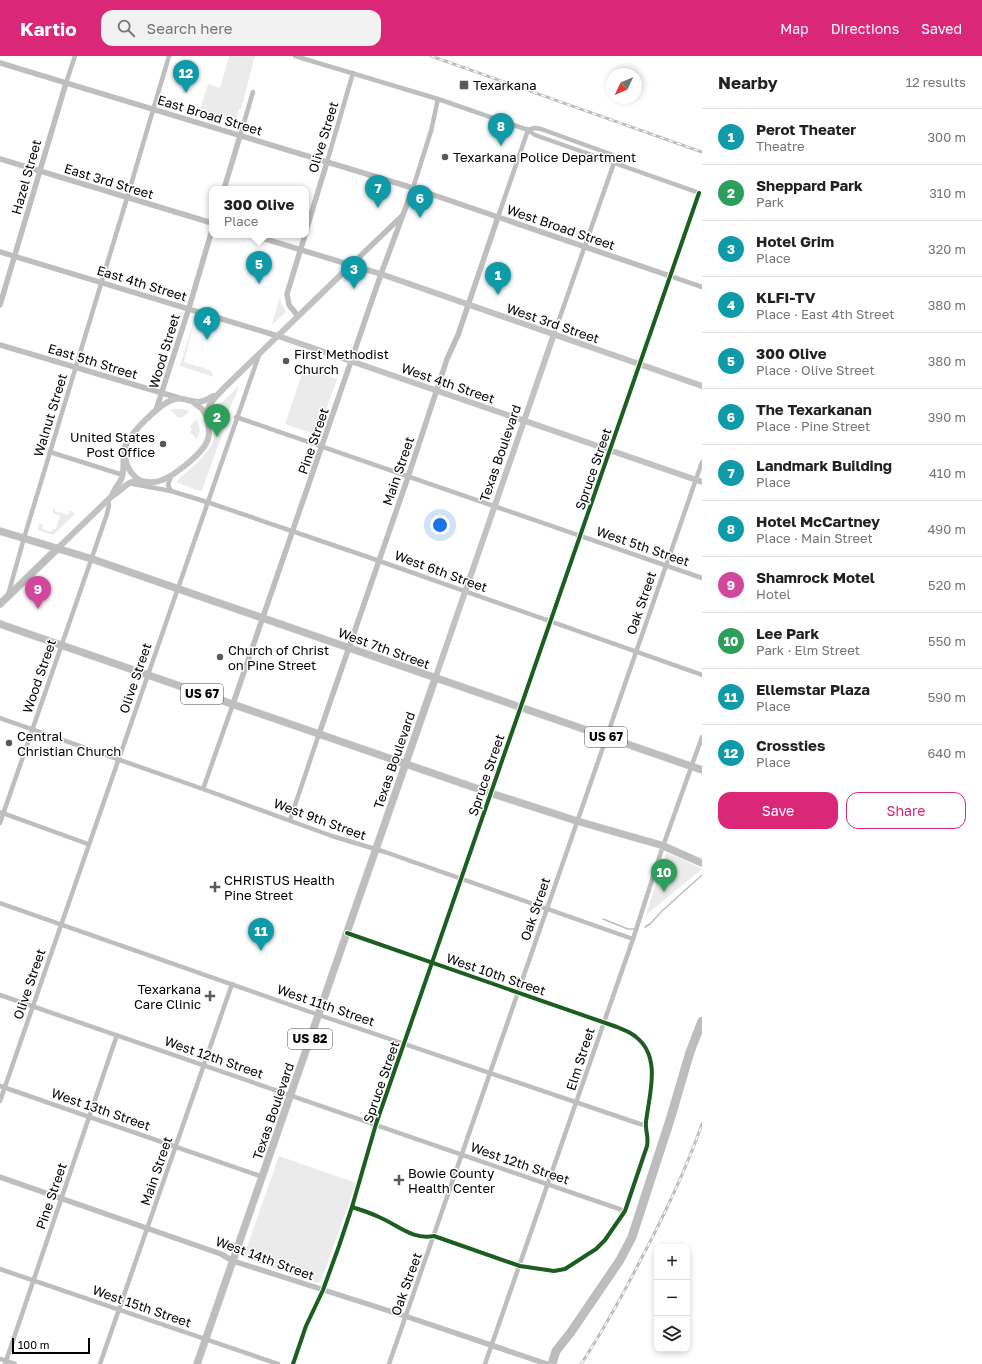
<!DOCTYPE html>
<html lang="en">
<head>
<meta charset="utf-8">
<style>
	body { margin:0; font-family:"Golos Text",sans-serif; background:#f2f2f2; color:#202124 }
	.controls { position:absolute; right:12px; bottom:12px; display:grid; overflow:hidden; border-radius:8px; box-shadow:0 2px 6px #0003 }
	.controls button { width:36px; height:36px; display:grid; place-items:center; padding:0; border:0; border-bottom:1px solid #e0e0e0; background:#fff; color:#202124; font:20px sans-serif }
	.compass { position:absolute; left:606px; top:12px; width:36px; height:36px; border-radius:50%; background:#fff; box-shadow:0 2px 6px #0003; rotate:226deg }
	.scale { position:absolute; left:12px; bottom:10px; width:78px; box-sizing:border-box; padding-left:4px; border:2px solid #000; border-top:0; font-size:11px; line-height:14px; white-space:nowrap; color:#000; -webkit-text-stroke:3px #fff; paint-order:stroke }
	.you { position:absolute; left:440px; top:469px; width:14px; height:14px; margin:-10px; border:3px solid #fff; border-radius:50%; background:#1a73e8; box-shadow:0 0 0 6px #1a73e833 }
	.badge { display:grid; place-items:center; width:26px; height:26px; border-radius:50%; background:#db2777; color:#fff; font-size:13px; font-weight:700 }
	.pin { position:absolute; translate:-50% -33px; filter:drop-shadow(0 1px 2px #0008) }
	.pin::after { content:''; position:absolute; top:21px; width:14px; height:12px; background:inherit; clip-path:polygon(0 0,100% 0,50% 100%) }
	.popup { position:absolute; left:209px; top:130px; width:100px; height:52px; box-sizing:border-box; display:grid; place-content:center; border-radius:8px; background:#fff; filter:drop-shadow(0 1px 3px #0005); font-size:13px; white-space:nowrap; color:#757577 }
	.popup b { font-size:15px; color:#202124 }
	.popup::after { content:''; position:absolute; left:50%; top:100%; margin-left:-8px; border:8px solid transparent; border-top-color:#fff }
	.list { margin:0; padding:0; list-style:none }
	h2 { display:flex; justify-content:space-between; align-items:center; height:52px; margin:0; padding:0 16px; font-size:17px }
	h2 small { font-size:13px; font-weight:400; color:#757577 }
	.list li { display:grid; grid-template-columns:26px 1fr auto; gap:12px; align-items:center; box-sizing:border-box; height:56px; padding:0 16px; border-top:1px solid #e0e0e0 }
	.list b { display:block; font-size:15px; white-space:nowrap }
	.list p { margin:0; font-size:13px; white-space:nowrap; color:#757577 }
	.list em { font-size:13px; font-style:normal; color:#757577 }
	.actions { display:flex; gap:8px; padding:12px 16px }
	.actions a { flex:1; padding:9px 0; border:1px solid #db2777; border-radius:12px; text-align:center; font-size:14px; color:#db2777 }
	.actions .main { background:#db2777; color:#fff }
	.icon { flex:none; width:22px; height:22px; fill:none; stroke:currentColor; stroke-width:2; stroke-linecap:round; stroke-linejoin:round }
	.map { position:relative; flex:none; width:702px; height:1308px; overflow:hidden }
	header { display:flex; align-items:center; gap:24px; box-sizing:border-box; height:56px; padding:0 20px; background:#db2777; color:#fff }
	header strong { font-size:19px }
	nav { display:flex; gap:22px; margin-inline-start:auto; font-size:14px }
	.search { width:280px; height:36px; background:#f2f2f2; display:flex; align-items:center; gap:10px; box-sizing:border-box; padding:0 14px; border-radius:12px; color:#757577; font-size:15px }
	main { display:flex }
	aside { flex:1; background:#fff }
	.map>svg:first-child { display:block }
</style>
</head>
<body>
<header>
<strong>Kartio</strong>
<div class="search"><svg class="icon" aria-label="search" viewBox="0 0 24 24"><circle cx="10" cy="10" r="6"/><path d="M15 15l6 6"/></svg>Search here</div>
<nav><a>Map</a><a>Directions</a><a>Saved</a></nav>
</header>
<main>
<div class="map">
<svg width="702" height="1308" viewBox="0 0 702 1308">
	<rect width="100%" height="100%" fill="#fff"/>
	<g fill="#ebebeb">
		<polygon points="229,0 255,0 241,53 239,53 237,61 236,61 234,66 199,56 208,28 220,32"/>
		<polygon points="280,240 281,247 286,256 272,269"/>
		<polygon points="194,264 184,306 210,314 214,321 180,310"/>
		<polygon points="304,312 337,323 317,379 285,368"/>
		<path d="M239 330C237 340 227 353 227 365L202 434 200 435 178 427 177 425C189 413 209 400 214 382 215 377 214 372 215 367 215 359 221 361 218 350Z"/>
		<polygon points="170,353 182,353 189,355 182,362 180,361 178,362"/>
		<polygon points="197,363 200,374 197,383 190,376 192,373 190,370"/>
		<polygon points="55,451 55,455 68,459 70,454 75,458 53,479 38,474 39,468 43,469 42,473 51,476 53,473 56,473 60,460 53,457 53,454"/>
		<polygon points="666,797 679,802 702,813 646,859"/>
		<polygon points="279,1100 356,1127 321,1225 317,1227 245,1202 244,1199"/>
	</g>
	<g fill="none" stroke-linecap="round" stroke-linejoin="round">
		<g stroke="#bdbdbd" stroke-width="1.5">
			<polyline points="603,863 628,873 634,873"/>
			<polyline points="645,871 650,868 662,855 702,819"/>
		</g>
		<polyline stroke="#bdbdbd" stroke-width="9" points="552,1308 556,1295 571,1276 620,1204 632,1181 670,1064 690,996 702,965"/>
		<defs>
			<g id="primary">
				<polyline points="0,475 92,503 702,714"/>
				<polyline points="0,548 58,492"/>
				<polyline points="0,568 490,737 577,765 636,782"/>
				<polyline points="197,1308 435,623"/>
			</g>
		</defs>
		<use href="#primary" stroke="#dbdbdb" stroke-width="8"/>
		<g stroke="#bebebe" stroke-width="4.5">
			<polyline points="295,0 438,43 528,74 534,72 541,73 613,99 615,104 554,278"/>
			<polyline points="66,27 75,0"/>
			<polyline points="526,73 535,79 702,138"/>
			<polyline points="240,80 253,36"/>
			<polyline points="327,106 353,17"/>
			<polyline points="413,132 431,75 438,43"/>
			<polyline points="699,137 670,220 702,231"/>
			<polyline points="498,161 528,74"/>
			<polyline points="236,361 702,522"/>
			<polyline points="50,396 123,419"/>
			<polyline points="171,420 168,429 171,435"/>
			<polyline points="133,428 171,435 207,446 368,501 702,619"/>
			<polyline points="8,539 24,482 127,142 169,0"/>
			<polyline points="0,662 203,733 332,780 385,796 633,883"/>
			<polyline points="203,733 233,648"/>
			<polyline points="0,756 88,788"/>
			<polyline points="290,764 319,678"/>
			<polyline points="0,767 107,458 109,449 108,444"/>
			<polyline points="0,847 319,959 640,1068 645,1069"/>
			<path d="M347 877 617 971C624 974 631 976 636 981 662 1001 649 1039 646 1066 645 1074 649 1081 647 1090L625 1155 605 1184 596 1193 565 1213 554 1215 520 1210 434 1180C412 1184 398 1169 379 1161 371 1157 361 1154 352 1151"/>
			<polyline points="0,939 625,1155"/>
			<polyline points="0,1030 263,1121"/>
			<polyline points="0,1045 259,299"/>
			<polyline points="0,1213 278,1308"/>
			<polyline points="0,1303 15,1308"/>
			<polyline points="5,1308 117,979"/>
			<polyline points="100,1308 232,928"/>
			<polyline points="389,1308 702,406"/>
			<polyline points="485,1308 633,883 662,793 702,681"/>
		</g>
		<g stroke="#bebebe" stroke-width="5.5">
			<polyline points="0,7 413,132 670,220 376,1068 352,1151 339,1190 323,1234 306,1270 293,1308"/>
			<polyline points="0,103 212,167"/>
			<polyline points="224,133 240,80"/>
			<polyline points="306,175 327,106"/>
			<polyline points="252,179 351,209 402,160"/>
			<polyline points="0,196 278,280"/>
			<polyline points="0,249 66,27"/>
			<polyline points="298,260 289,249 287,238 305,179"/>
			<polyline points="0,289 179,342"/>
			<polyline points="156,354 189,252 212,174"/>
			<polyline points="233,648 381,218 413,132"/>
			<polyline points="319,678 408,421 447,303 458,279 498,161"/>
			<polyline points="0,1121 221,1198 233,1205 405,1260 547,1308"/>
		</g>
		<g stroke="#c2c2c2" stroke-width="6">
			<polyline points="278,280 702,426"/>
			<polyline points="193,346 202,353 207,361"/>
			<path d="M125 402C127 412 132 420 141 425"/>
			<path d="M112 440C114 432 120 428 122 421 125 411 122 401 125 391 130 377 161 346 175 343 190 340 194 353 213 340"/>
			<path d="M58 492 112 440C120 436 125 428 132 426 140 423 146 427 154 426 169 425 203 398 208 383 210 376 209 370 207 362 205 349 217 340 225 331L351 209 381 218 702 330"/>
			<polyline points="435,623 554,278"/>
		</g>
		<use href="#primary" stroke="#bebebe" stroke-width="7"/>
		<defs>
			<g id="rail">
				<polyline points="431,0 702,96"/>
				<path d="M581 1308C603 1275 622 1240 640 1205 664 1160 685 1116 702 1068"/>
			</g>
		</defs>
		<use href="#rail" stroke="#bebebe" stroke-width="3"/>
		<use href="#rail" stroke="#fff" stroke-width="1.5" stroke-dasharray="4.5" stroke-linecap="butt"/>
		<defs>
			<polyline id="primary-bridge" points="636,782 661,789 702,807"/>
		</defs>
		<use href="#primary-bridge" stroke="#dbdbdb" stroke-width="8" stroke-linecap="butt"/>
		<use href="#primary-bridge" stroke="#bebebe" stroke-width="7"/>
		<defs>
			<g id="cycleway">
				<path d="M347 877 617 971C624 974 631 976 636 981 662 1001 649 1039 646 1066 645 1074 649 1081 647 1090L625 1155 605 1184 596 1193 565 1213 554 1215 520 1210 434 1180C412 1184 398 1169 379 1161 371 1157 361 1154 352 1151"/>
				<polyline points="293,1308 306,1270 323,1234 339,1190 352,1151 376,1068 699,137"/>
			</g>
		</defs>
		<use href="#cycleway" stroke="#fff" stroke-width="6"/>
		<use href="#cycleway" stroke="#1b5e20" stroke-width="4"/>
	</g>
	<g fill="#595959" stroke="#fff" stroke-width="1.5">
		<rect x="459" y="24" width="10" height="10" rx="2"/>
		<circle cx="445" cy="101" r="4"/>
		<circle cx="286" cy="305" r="4"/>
		<circle cx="163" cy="388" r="4"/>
		<circle cx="220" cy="601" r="4"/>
		<circle cx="9" cy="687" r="4"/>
		<path d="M213 825h4v4h4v4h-4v4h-4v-4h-4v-4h4z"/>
		<path d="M208 934h4v4h4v4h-4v4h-4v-4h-4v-4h4z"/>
		<path d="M397 1118h4v4h4v4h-4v4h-4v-4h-4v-4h4z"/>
	</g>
	<g text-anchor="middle" stroke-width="3" stroke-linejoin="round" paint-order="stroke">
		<g fill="#fff" stroke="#4c4c4c" stroke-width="1">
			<rect x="181" y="628" width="42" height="20" rx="3"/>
			<rect x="585" y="671" width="42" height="20" rx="3"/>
			<rect x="288" y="973" width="44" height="20" rx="3"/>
		</g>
		<g font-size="12" font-weight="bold" fill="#000">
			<text x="202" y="642">US 67</text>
			<text x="606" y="685">US 67</text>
			<text x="310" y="987">US 82</text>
		</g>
		<g font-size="13" fill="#000" stroke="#fff" text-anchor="start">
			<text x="473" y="34">Texarkana</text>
			<text x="453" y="106">Texarkana Police Department</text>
			<text x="294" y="303">First Methodist<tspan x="294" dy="15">Church</tspan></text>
			<text x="155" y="386" text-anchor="end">United States<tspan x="155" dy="15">Post Office</tspan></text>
			<text x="228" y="599">Church of Christ<tspan x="228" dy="15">on Pine Street</tspan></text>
			<text x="17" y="685">Central<tspan x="17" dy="15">Christian Church</tspan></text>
			<text x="224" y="829">CHRISTUS Health<tspan x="224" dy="15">Pine Street</tspan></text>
			<text x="201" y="938" text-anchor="end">Texarkana<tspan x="201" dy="15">Care Clinic</tspan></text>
			<text x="408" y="1122">Bowie County<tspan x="408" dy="15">Health Center</tspan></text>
		</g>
		<g font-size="13" fill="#000" stroke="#fff">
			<text transform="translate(210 59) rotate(17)" y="5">East Broad Street</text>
			<text transform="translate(323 81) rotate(-73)" y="5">Olive Street</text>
			<text transform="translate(26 121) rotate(-74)" y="5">Hazel Street</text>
			<text transform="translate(109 125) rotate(17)" y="5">East 3rd Street</text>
			<text transform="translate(561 171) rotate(19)" y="5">West Broad Street</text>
			<text transform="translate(142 227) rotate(17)" y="5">East 4th Street</text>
			<text transform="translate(553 267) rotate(19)" y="5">West 3rd Street</text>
			<text transform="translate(164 295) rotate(-73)" y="5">Wood Street</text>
			<text transform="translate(93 305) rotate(17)" y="5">East 5th Street</text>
			<text transform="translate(448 327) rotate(19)" y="5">West 4th Street</text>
			<text transform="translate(50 359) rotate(-73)" y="5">Walnut Street</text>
			<text transform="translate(313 385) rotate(-71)" y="5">Pine Street</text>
			<text transform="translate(500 397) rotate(-71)" y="5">Texas Boulevard</text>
			<text transform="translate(593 413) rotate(-71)" y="5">Spruce Street</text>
			<text transform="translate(398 415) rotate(-71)" y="5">Main Street</text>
			<text transform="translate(643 490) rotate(19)" y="5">West 5th Street</text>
			<text transform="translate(441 515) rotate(20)" y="5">West 6th Street</text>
			<text transform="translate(641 547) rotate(-71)" y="5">Oak Street</text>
			<text transform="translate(384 592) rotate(20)" y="5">West 7th Street</text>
			<text transform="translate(39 620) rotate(-71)" y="5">Wood Street</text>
			<text transform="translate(135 622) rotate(-71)" y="5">Olive Street</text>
			<text transform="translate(394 704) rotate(-71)" y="5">Texas Boulevard</text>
			<text transform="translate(486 719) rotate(-71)" y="5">Spruce Street</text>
			<text transform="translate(320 763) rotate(20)" y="5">West 9th Street</text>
			<text transform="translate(535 853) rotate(-71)" y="5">Oak Street</text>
			<text transform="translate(496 918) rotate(19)" y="5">West 10th Street</text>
			<text transform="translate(29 928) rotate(-71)" y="5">Olive Street</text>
			<text transform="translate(326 949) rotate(19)" y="5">West 11th Street</text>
			<text transform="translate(214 1001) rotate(19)" y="5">West 12th Street</text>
			<text transform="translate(580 1003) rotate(-72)" y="5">Elm Street</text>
			<text transform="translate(381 1026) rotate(-71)" y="5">Spruce Street</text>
			<text transform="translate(101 1053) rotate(19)" y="5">West 13th Street</text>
			<text transform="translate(273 1055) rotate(-71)" y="5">Texas Boulevard</text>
			<text transform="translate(520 1107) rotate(19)" y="5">West 12th Street</text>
			<text transform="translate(156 1115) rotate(-71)" y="5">Main Street</text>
			<text transform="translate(51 1140) rotate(-71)" y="5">Pine Street</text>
			<text transform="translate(265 1202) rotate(20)" y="5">West 14th Street</text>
			<text transform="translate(406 1228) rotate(-70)" y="5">Oak Street</text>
			<text transform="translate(142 1250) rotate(19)" y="5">West 15th Street</text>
		</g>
	</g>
</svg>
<div class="controls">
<button>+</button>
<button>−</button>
<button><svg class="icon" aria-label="layers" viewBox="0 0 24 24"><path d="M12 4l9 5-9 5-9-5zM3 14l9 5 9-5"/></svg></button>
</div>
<svg class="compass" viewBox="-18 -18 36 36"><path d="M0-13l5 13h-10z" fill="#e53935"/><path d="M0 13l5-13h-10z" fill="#757577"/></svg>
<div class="scale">100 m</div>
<div class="you"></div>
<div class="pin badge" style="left:498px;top:239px;background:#0f9aa8">1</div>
<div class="pin badge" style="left:217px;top:381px;background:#2e9e5b">2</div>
<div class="pin badge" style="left:354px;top:233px;background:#0f9aa8">3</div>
<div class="pin badge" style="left:207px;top:284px;background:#0f9aa8">4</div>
<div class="pin badge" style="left:259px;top:228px;background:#0f9aa8">5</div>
<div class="popup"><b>300 Olive</b>Place</div>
<div class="pin badge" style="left:420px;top:162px;background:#0f9aa8">6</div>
<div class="pin badge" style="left:378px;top:152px;background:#0f9aa8">7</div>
<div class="pin badge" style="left:501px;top:90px;background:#0f9aa8">8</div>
<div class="pin badge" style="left:38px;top:553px;background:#d1479c">9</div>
<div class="pin badge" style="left:664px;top:836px;background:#2e9e5b">10</div>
<div class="pin badge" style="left:261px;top:895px;background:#0f9aa8">11</div>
<div class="pin badge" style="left:186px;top:37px;background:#0f9aa8">12</div>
</div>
<aside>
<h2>Nearby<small>12 results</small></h2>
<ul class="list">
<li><span class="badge" style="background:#0f9aa8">1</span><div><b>Perot Theater</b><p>Theatre</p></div><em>300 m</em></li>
<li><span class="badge" style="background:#2e9e5b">2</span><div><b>Sheppard Park</b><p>Park</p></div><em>310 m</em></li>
<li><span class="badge" style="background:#0f9aa8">3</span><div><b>Hotel Grim</b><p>Place</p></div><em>320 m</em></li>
<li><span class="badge" style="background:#0f9aa8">4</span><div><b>KLFI-TV</b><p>Place · East 4th Street</p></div><em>380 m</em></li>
<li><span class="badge" style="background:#0f9aa8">5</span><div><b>300 Olive</b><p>Place · Olive Street</p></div><em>380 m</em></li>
<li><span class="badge" style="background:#0f9aa8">6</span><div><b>The Texarkanan</b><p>Place · Pine Street</p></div><em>390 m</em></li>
<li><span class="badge" style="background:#0f9aa8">7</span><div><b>Landmark Building</b><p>Place</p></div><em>410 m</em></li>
<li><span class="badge" style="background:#0f9aa8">8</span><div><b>Hotel McCartney</b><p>Place · Main Street</p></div><em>490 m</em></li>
<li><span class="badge" style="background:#d1479c">9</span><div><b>Shamrock Motel</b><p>Hotel</p></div><em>520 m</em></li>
<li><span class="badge" style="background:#2e9e5b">10</span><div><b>Lee Park</b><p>Park · Elm Street</p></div><em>550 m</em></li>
<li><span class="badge" style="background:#0f9aa8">11</span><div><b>Ellemstar Plaza</b><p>Place</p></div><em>590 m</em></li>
<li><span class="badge" style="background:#0f9aa8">12</span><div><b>Crossties</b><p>Place</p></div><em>640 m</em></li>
</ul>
<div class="actions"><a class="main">Save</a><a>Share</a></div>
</aside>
</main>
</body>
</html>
